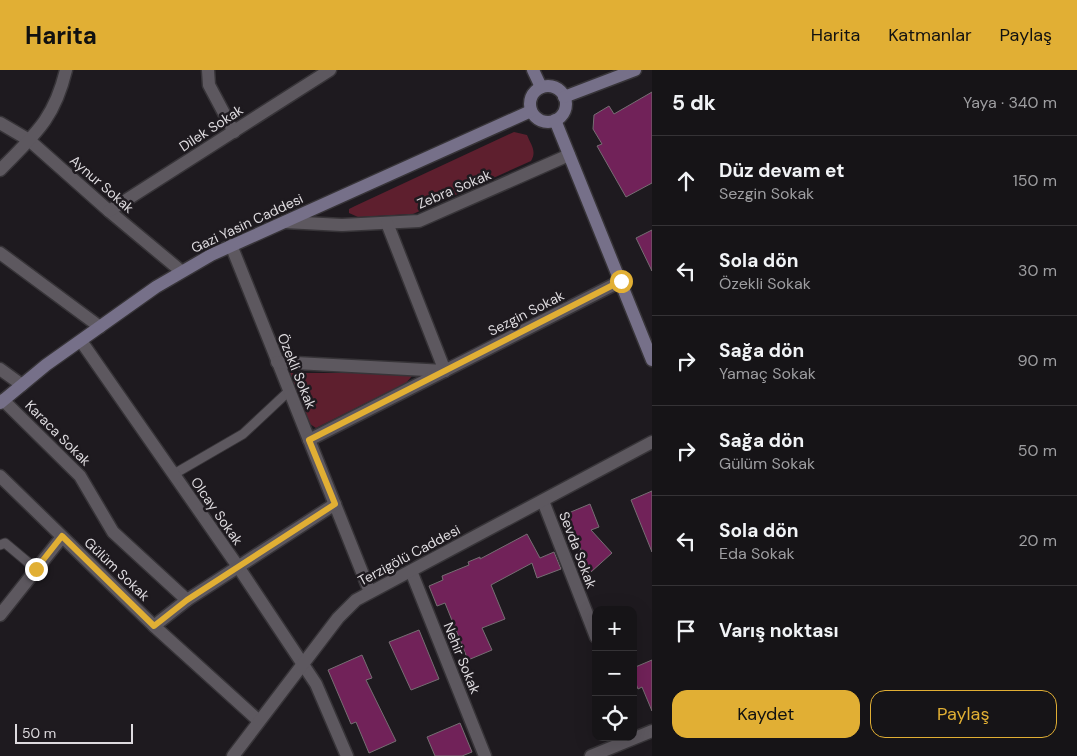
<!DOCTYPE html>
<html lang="tr">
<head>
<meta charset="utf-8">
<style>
	body { margin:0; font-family:"DM Sans",sans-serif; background:#232124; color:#f1f3f6 }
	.controls { position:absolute; right:15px; bottom:15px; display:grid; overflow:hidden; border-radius:10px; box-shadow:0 5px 20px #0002 }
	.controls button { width:45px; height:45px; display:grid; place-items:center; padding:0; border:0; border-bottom:1px solid #353336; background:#161417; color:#f1f3f6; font:25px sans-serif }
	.scale { position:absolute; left:15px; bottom:12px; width:118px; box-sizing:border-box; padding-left:5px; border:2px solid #dedbdf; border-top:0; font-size:14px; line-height:18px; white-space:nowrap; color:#dedbdf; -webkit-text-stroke:4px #1e1a1f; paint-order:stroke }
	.stop { position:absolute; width:15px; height:15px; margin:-11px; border:4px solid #e1af34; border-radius:50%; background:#fff }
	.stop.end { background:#e1af34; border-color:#fff; box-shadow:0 1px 5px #0008 }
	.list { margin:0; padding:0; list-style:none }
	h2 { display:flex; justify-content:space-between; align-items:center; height:65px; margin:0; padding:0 20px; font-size:21px }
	h2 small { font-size:16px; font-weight:400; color:#9e9ea1 }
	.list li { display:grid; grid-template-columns:32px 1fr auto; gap:15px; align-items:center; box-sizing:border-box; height:90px; padding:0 20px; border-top:1px solid #353336 }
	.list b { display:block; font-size:19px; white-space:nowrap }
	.list p { margin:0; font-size:16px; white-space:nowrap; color:#9e9ea1 }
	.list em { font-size:16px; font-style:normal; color:#9e9ea1 }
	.actions { display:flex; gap:10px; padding:15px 20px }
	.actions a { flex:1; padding:11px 0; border:1px solid #e1af34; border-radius:15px; text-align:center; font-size:18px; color:#e1af34 }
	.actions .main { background:#e1af34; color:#111 }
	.icon { flex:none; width:28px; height:28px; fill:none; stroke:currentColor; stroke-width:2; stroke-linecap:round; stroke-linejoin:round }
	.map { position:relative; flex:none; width:652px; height:686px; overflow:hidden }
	header { display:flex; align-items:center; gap:30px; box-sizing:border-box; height:70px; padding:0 25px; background:#e1af34; color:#111 }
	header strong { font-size:24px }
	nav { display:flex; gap:28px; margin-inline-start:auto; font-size:18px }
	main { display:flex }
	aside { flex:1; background:#161417 }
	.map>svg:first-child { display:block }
</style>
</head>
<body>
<header>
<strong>Harita</strong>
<nav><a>Harita</a><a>Katmanlar</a><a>Paylaş</a></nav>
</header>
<main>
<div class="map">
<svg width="652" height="686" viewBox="0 0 652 686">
	<rect width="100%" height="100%" fill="#1e1a1f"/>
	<g fill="#5e1f2e">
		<path d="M514 62 527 65C531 75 537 81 531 91L413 144 358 147 349 143V139L355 136Z"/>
		<polygon points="288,303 410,303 412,306 406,313 316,358 310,354"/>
	</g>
	<g fill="#712259" stroke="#766e73">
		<polygon points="652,22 652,113 626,127 597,76 602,74 593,59 594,45 609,36 614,44"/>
		<polygon points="652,160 652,201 636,168"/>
		<polygon points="652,421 652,482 631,430"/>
		<polygon points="590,434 599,457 591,460 612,483 591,502 574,486 581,480 566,444"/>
		<polygon points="527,464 540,488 554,482 561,499 537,508 532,493 491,515 505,549 482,558 492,580 468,590 445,533 437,536 429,516 443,510 442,506 469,495 468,492 480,487 480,489"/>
		<polygon points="419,560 439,609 411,620 389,572"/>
		<polygon points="362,585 372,608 366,610 396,671 369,683 356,652 351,654 328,600"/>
		<polygon points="652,590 652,641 642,617 638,619 633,606 633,598"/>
		<polygon points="460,653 472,682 462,686 435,686 427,667"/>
	</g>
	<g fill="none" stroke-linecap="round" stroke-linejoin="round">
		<defs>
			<g id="lane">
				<polyline points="174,404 243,364 289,321"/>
				<polyline points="0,475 5,473 36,499"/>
			</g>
			<g id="street">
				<polyline points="208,0 209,15 234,62"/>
				<polyline points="0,53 29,70 109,141 181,201"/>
				<path d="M0 100C34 65 54 50 66 0"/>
				<polyline points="109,141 330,0"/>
				<polyline points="285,152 342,155 419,151 569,85"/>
				<polyline points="231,175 370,522"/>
				<polyline points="0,183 100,257"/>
				<polyline points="81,271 239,498 316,614 347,686"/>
				<polyline points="277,292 445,301 387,153"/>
				<polyline points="0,299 22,315"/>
				<polyline points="3,330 80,406 113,462 187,530"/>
				<polyline points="309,370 621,211"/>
				<polyline points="0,406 154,556 259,651"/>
				<polyline points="543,431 596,567"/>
				<polyline points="411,501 485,686"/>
				<polyline points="0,545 62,467"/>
				<polyline points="154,556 187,530 335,434"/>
				<polyline points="233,686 338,548 356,530 652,372"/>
				<polyline points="591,686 652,661"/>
			</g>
			<g id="secondary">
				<polyline points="533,0 541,17"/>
				<circle cx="548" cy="34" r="18"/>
				<polyline points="564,27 635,0"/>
				<polyline points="555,50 652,290"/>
				<polyline points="0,333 46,295 156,217 211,185 531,41"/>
			</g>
		</defs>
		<use href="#lane" stroke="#373438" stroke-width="11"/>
		<use href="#street" stroke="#373438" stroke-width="15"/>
		<use href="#secondary" stroke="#373438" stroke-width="15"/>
		<use href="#lane" stroke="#5d585f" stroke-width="9"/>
		<use href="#street" stroke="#5d585f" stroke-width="12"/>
		<use href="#secondary" stroke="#767089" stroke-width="12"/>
	</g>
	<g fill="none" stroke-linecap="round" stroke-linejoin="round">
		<polyline stroke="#e1af34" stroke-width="6" points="36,499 62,466 154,556 187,530 335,434 309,370 621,211"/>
	</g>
	<g text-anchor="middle" stroke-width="5" stroke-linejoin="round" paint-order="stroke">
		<g font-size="14" fill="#dedbdf" stroke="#1e1a1f">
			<text transform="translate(211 58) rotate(-33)" y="5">Dilek Sokak</text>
			<text transform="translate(102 114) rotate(41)" y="5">Aynur Sokak</text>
			<text transform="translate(454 119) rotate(-23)" y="5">Zebra Sokak</text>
			<text transform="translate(247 153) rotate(-25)" y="5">Gazi Yasin Caddesi</text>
			<text transform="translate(526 243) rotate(-27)" y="5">Sezgin Sokak</text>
			<text transform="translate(297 301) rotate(68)" y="5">Özekli Sokak</text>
			<text transform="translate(58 363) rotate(45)" y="5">Karaca Sokak</text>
			<text transform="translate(217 441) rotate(55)" y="5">Olcay Sokak</text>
			<text transform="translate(578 480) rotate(69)" y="5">Sevda Sokak</text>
			<text transform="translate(409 485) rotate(-28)" y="5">Terzigölü Caddesi</text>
			<text transform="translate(117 499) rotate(44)" y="5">Gülüm Sokak</text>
			<text transform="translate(462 588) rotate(68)" y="5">Nehir Sokak</text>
		</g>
	</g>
</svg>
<div class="controls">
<button>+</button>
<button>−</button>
<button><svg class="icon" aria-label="locate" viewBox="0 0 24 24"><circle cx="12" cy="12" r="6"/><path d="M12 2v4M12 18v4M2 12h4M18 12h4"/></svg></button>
</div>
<div class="scale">50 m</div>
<div class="stop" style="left:621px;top:211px"></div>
<div class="stop end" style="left:36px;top:499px"></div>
</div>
<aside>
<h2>5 dk<small>Yaya · 340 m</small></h2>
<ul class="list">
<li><svg class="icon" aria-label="ahead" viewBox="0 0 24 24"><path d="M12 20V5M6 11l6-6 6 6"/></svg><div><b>Düz devam et</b><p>Sezgin Sokak</p></div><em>150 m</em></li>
<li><svg class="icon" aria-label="left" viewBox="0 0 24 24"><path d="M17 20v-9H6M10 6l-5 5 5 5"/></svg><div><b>Sola dön</b><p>Özekli Sokak</p></div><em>30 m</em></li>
<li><svg class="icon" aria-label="right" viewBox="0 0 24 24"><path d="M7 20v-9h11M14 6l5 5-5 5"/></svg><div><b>Sağa dön</b><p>Yamaç Sokak</p></div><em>90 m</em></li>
<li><svg class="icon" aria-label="right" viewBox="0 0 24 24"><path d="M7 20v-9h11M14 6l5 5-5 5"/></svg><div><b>Sağa dön</b><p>Gülüm Sokak</p></div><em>50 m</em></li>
<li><svg class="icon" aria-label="left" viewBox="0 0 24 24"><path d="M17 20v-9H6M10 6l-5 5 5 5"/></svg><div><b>Sola dön</b><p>Eda Sokak</p></div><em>20 m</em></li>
<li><svg class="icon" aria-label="arrive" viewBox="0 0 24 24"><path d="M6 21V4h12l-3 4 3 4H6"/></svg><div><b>Varış noktası</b></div></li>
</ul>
<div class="actions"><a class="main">Kaydet</a><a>Paylaş</a></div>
</aside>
</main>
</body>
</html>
